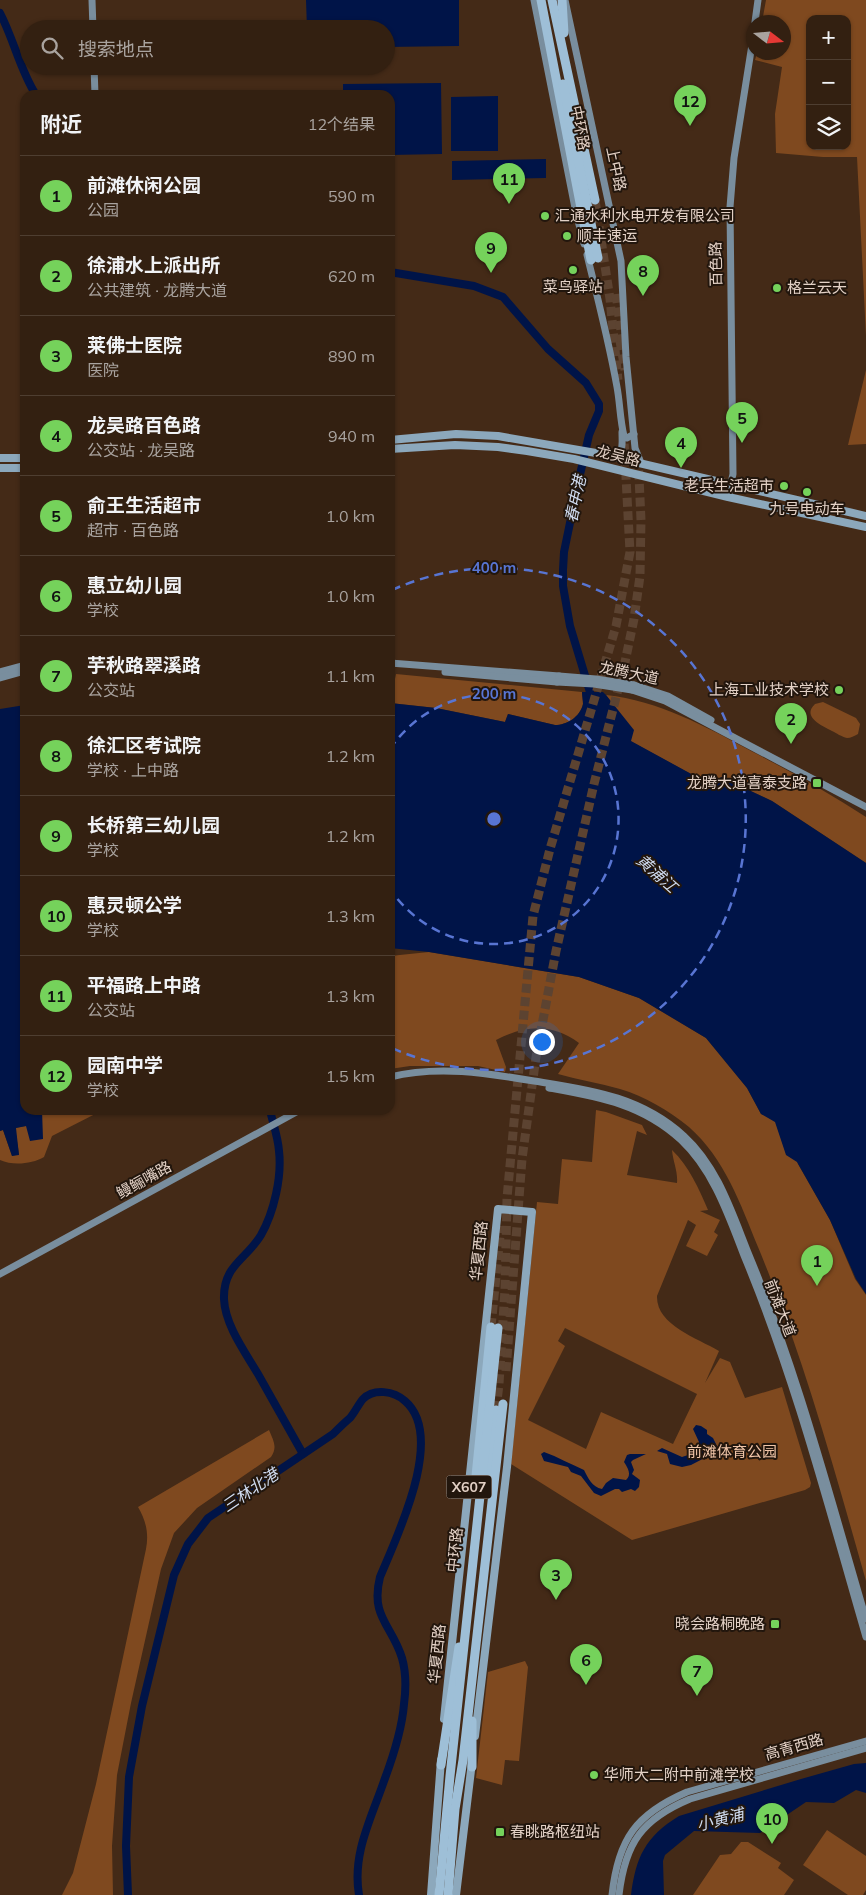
<!DOCTYPE html>
<html lang="zh">
<head>
<meta charset="utf-8">
<style>
	body { margin:0; font-family:Mulish,"Noto Sans SC",sans-serif; background:#3b281a; color:#f1f3f6 }
	.controls { position:absolute; right:15px; top:15px; display:grid; overflow:hidden; border-radius:10px; box-shadow:0 1px 4px #0004 }
	.controls button { width:45px; height:45px; display:grid; place-items:center; padding:0; border:0; border-bottom:1px solid #4e3e31; background:#332011; color:#f1f3f6; font:25px sans-serif }
	.compass { position:absolute; left:746px; top:15px; width:45px; height:45px; border-radius:50%; background:#332011; box-shadow:0 1px 4px #0004; rotate:106deg }
	.you { position:absolute; left:541px; top:1041px; width:18px; height:18px; margin:-12px; border:4px solid #fff; border-radius:50%; background:#1a73e8; box-shadow:0 0 0 8px #1a73e833 }
	.badge { display:grid; place-items:center; width:32px; height:32px; border-radius:50%; background:#75d25b; color:#111; font-size:16px; font-weight:700 }
	.pin { position:absolute; translate:-50% -41px; filter:drop-shadow(0 1px 2px #0008) }
	.pin::after { content:''; position:absolute; top:26px; width:18px; height:15px; background:inherit; clip-path:polygon(0 0,100% 0,50% 100%) }
	.list { margin:0; padding:0; list-style:none }
	h2 { display:flex; justify-content:space-between; align-items:center; height:65px; margin:0; padding:0 20px; font-size:21px }
	h2 small { font-size:16px; font-weight:400; color:#a9a39f }
	.list li { display:grid; grid-template-columns:32px 1fr auto; gap:15px; align-items:center; box-sizing:border-box; height:80px; padding:0 20px; border-top:1px solid #4e3e31 }
	.list b { display:block; font-size:19px; white-space:nowrap }
	.list p { margin:0; font-size:16px; white-space:nowrap; color:#a9a39f }
	.list em { font-size:16px; font-style:normal; color:#a9a39f }
	.icon { flex:none; width:28px; height:28px; fill:none; stroke:currentColor; stroke-width:2; stroke-linecap:round; stroke-linejoin:round }
	.map { position:relative; flex:none; width:866px; height:1895px; overflow:hidden }
	.search { position:absolute; background:#332011; box-shadow:0 1px 4px #0004; left:20px; top:20px; width:375px; height:55px; display:flex; align-items:center; gap:12px; box-sizing:border-box; padding:0 18px; border-radius:28px; color:#a9a39f; font-size:19px }
	.panel { position:absolute; background:#332011; box-shadow:0 1px 4px #0004; left:20px; top:90px; width:375px; height:1025px; border-radius:15px }
	.map>svg:first-child { display:block }
</style>
</head>
<body>
<div class="map">
<svg width="866" height="1895" viewBox="0 0 866 1895">
	<rect width="100%" height="100%" fill="#442a17"/>
	<g fill="#7f491f" fill-rule="evenodd">
		<path d="M766 0H866V336L857 157H823L776 153 775 114 782 67 755 60 757 53 784 52V22H762ZM810 19H847V146H810Z"/>
		<polygon points="866,370 866,444 848,445"/>
		<path d="M396 674 582 692C582 695 583 701 583 704 580 717 567 725 555 725L508 714 505 722 436 708 390 703Z"/>
		<path d="M606 695C659 701 705 726 751 751 790 771 829 793 866 817V863L772 801 721 777 715 787 630 741 618 712Z"/>
		<path d="M823 702 856 718 860 724 858 734C854 736 851 738 847 738 842 737 836 733 832 731 823 726 801 717 815 704Z"/>
		<path d="M429 952 579 977 639 998 706 1038 747 1088 761 1114 782 1117 798 1164 830 1220 855 1279 866 1295V1581C834 1468 803 1355 758 1247 740 1203 725 1159 689 1127 669 1111 645 1096 620 1089 600 1083 578 1080 558 1074L579 1043C551 1023 526 1025 496 1040L506 1067 505 1072 478 1066H410L390 1069V956Z"/>
		<path d="M42 1110H103L52 1136 44 1157C32 1164 13 1166 0 1160V1131L3 1130 12 1156 19 1154 15 1128 26 1126Z"/>
		<path d="M596 1110 606 1112 642 1125 647 1135 637 1131 627 1175 677 1183C678 1171 673 1162 672 1150 689 1166 699 1189 708 1210L700 1211 720 1220 714 1232 718 1235 707 1256 686 1246 696 1225 688 1220 657 1296C656 1325 697 1338 719 1351L705 1383 720 1358 730 1362 745 1398 782 1387 811 1483 810 1487 805 1490 632 1540 511 1464 537 1202 558 1204 562 1159 592 1162ZM565 1328 697 1394 673 1444 601 1412 586 1449 528 1420 565 1346 558 1341Z"/>
		<path d="M269 1430C273 1440 278 1447 271 1457L197 1508 174 1533 161 1569 131 1703 117 1775 112 1846 113 1895H62L73 1873 96 1784 146 1549C149 1533 146 1521 138 1507Z"/>
		<polygon points="525,1661 528,1667 519,1761 505,1760 502,1785 476,1778 488,1672"/>
		<polygon points="827,1830 866,1856 866,1890 863,1895 848,1895 803,1865"/>
		<polygon points="741,1842 748,1842 781,1863 778,1868 794,1880 784,1895 693,1895 720,1855 731,1854"/>
	</g>
	<g fill="#001448">
		<polygon points="306,0 459,0 459,46 386,47 386,29 307,29"/>
		<polygon points="441,83 442,154 390,155 390,95 343,95 343,84"/>
		<polygon points="498,96 498,151 451,151 451,97"/>
		<polygon points="546,159 546,178 452,180 452,161"/>
		<path d="M582 692H603L606 695 634 730 631 741 715 787 721 777 772 801 866 863V1294L856 1279 830 1220 797 1162 786 1155 775 1122 761 1114 747 1088 706 1038 639 998 579 977 429 952 390 948V703L436 708 505 722 508 714 555 725C567 725 580 717 583 704 583 701 582 695 582 692Z"/>
		<polygon points="25,705 25,1110 42,1110 43,1139 30,1141 26,1126 16,1128 19,1155 12,1156 3,1130 0,1131 0,709"/>
		<polygon points="696,1425 701,1426 707,1430 707,1434 713,1438 718,1448 718,1451 691,1465 682,1467 670,1464 667,1454 657,1451 662,1448 682,1457 691,1454 696,1450 699,1442 693,1429"/>
		<path d="M544 1452C558 1457 570 1464 584 1470 588 1478 592 1487 602 1489L606 1483 613 1478 626 1480C632 1475 628 1468 624 1462L627 1455 630 1454H646L633 1460 631 1462 634 1470 632 1474 640 1480 639 1487 635 1491 631 1489 622 1492 619 1489H615L601 1496 594 1493 581 1476 571 1472 568 1467 544 1461 541 1454Z"/>
		<path d="M866 1763V1793L856 1790 834 1803 806 1802 760 1833 694 1831 665 1855 663 1861 664 1895H631C636 1857 645 1837 679 1816L801 1779 854 1764Z"/>
	</g>
	<g fill="none" stroke-linecap="round" stroke-linejoin="round">
		<g stroke="#001448" stroke-width="8">
			<path d="M0 13C14 40 20 70 36 95"/>
			<polyline points="390,272 474,286 503,297 548,349 586,383 599,404 599,411 589,435 579,479 564,552 563,570 563,586 570,626 593,702"/>
			<path d="M270 1110C273 1124 278 1137 279 1151 282 1177 274 1212 261 1235 246 1260 223 1265 224 1299 225 1325 245 1352 258 1374 273 1401 288 1427 303 1454"/>
			<path d="M128 1895 126 1846 129 1777 142 1706 174 1575 188 1544 208 1518 333 1434C339 1428 344 1423 350 1418 355 1412 358 1405 363 1399 374 1388 394 1391 405 1401 446 1436 397 1536 380 1577 370 1617 392 1625 402 1658 406 1672 406 1689 404 1704 402 1730 393 1757 384 1781 371 1819 352 1854 359 1895"/>
		</g>
		<g stroke="#5c4331" stroke-width="9" stroke-dasharray="9 4.5" stroke-linecap="butt">
			<polyline points="595,200 610,299 618,380"/>
			<polyline points="616,294 623,346"/>
			<polyline points="620,341 625,370"/>
			<polyline points="491,1327 501,1226"/>
			<polyline points="506,1371 522,1159 536,1057 556,951 594,784 625,662 634,619 640,576 641,520 638,455"/>
			<polyline points="496,1410 499,1384 505,1289 507,1198 533,916 550,849 616,626 630,552 624,440"/>
		</g>
		<g stroke="#798e9e" stroke-width="7">
			<polyline points="92,0 93,29"/>
			<polyline points="534,0 576,213 584,244"/>
			<polyline points="565,0 621,261 626,357 635,448 641,463"/>
			<polyline points="755,22 758,0"/>
			<polyline points="94,66 95,95"/>
			<path d="M587 255C598 299 609 342 617 387 620 403 620 420 624 436L627 438 634 434"/>
			<path d="M615 458C624 450 622 443 622 432"/>
			<polyline points="728,497 733,474 730,207 734,158 754,32"/>
			<polyline points="390,663 559,676"/>
			<polyline points="0,672 25,665"/>
			<polyline points="445,672 557,682"/>
			<polyline points="0,678 25,671"/>
			<polyline points="634,685 668,696 711,720"/>
			<polyline points="632,690 665,701 866,807"/>
			<path d="M390 1077C438 1065 486 1073 534 1081 590 1090 640 1096 684 1136 718 1167 732 1213 749 1255 798 1373 830 1497 866 1619"/>
			<path d="M549 1088C599 1097 642 1104 681 1140 714 1171 729 1217 745 1258 796 1381 829 1510 866 1637"/>
			<polyline points="0,1274 300,1110"/>
			<path d="M612 1895C618 1839 636 1814 687 1792L866 1741"/>
			<path d="M619 1895C625 1843 642 1819 690 1799L866 1748"/>
		</g>
		<g stroke="#8ca8bc" stroke-width="8">
			<polyline points="390,440 456,434 498,436 596,453 866,516"/>
			<polyline points="390,449 455,445 498,447 527,451 574,459 728,497 866,527"/>
			<polyline points="0,458 25,458"/>
			<polyline points="0,468 25,468"/>
			<polyline points="444,1719 498,1209 532,1212 507,1467 475,1736"/>
			<polyline points="431,1895 441,1760"/>
			<polyline points="456,1895 472,1762"/>
		</g>
		<g stroke="#9ebfd7" stroke-width="9">
			<polyline points="541,0 591,260"/>
			<polyline points="552,0 595,200"/>
			<polyline points="562,0 564,33"/>
			<polyline points="563,84 598,258"/>
			<polyline points="489,1474 496,1410"/>
			<polyline points="476,1476 491,1327"/>
			<polyline points="441,1765 459,1647"/>
			<polyline points="472,1767 472,1721"/>
			<polyline points="439,1895 450,1776 498,1328"/>
			<polyline points="448,1895 455,1809 463,1760 503,1404"/>
		</g>
		<g stroke="#798e9e" stroke-width="7">
			<polyline points="559,676 596,679 634,685"/>
			<polyline points="557,682 594,684 632,690"/>
		</g>
	</g>
	<g fill="none" stroke="#5875d3" stroke-width="2.5" stroke-dasharray="9 6">
		<path d="M390 749A125 125 0 1 1 390 889"/>
		<path d="M392 590A251 251 0 1 1 392 1048"/>
	</g>
	<g fill="#75d25b" stroke="#22160d" stroke-width="2">
		<circle cx="545" cy="216" r="5"/>
		<circle cx="567" cy="236" r="5"/>
		<circle cx="573" cy="270" r="5"/>
		<circle cx="777" cy="288" r="5"/>
		<circle cx="784" cy="486" r="5"/>
		<circle cx="807" cy="492" r="5"/>
		<circle cx="839" cy="690" r="5"/>
		<rect x="812" y="778" width="10" height="10" rx="2.5"/>
		<rect x="770" y="1619" width="10" height="10" rx="2.5"/>
		<circle cx="594" cy="1775" r="5"/>
		<rect x="495" y="1827" width="10" height="10" rx="2.5"/>
	</g>
	<g text-anchor="middle" stroke-width="4" stroke-linejoin="round" paint-order="stroke">
		<rect fill="#22160d" stroke="#a9998e" stroke-width="1" x="446.5" y="1475.5" width="45" height="23" rx="4"/>
		<g font-size="14" font-weight="bold" fill="#e3d1c6">
			<text x="469" y="1492">X607</text>
		</g>
		<g font-size="15" fill="#e3d1c6" stroke="#22160d">
			<text transform="translate(580 128) rotate(79)" y="5">中环路</text>
			<text transform="translate(616 169) rotate(78)" y="5">上中路</text>
			<text transform="translate(716 264) rotate(-91)" y="5">百色路</text>
			<text transform="translate(618 456) rotate(14)" y="5">龙吴路</text>
			<text transform="translate(629 673) rotate(12)" y="5">龙腾大道</text>
			<text transform="translate(144 1180) rotate(-29)" y="5">鳗鲡嘴路</text>
			<text transform="translate(479 1251) rotate(-84)" y="5">华夏西路</text>
			<text transform="translate(780 1308) rotate(69)" y="5">前滩大道</text>
			<text transform="translate(455 1550) rotate(-84)" y="5">中环路</text>
			<text transform="translate(437 1654) rotate(-84)" y="5">华夏西路</text>
			<text transform="translate(794 1747) rotate(-16)" y="5">高青西路</text>
		</g>
		<g font-size="15" fill="#e3d1c6" stroke="#22160d" text-anchor="start">
			<text x="555" y="221">汇通水利水电开发有限公司</text>
			<text x="577" y="241">顺丰速运</text>
			<text x="573" y="292" text-anchor="middle">菜鸟驿站</text>
			<text x="787" y="293">格兰云天</text>
			<text x="774" y="491" text-anchor="end">老兵生活超市</text>
			<text x="807" y="514" text-anchor="middle">九号电动车</text>
			<text x="829" y="695" text-anchor="end">上海工业技术学校</text>
			<text x="807" y="788" text-anchor="end">龙腾大道喜泰支路</text>
			<text x="765" y="1629" text-anchor="end">晓会路桐晚路</text>
			<text x="604" y="1780">华师大二附中前滩学校</text>
			<text x="510" y="1837">春眺路枢纽站</text>
		</g>
		<g font-size="15" fill="#f0c5a8" stroke="#22160d">
			<text x="732" y="1457">前滩体育公园</text>
		</g>
		<g font-size="16" font-style="italic" fill="#cfdbf0" stroke="#22160d">
			<text transform="translate(575 499) rotate(-78)" y="6">春申港</text>
			<text transform="translate(657 873) rotate(42)" y="6">黄浦江</text>
			<text transform="translate(250 1490) rotate(-34)" y="6">三林北港</text>
			<text transform="translate(720 1819) rotate(-14)" y="6">小黄浦</text>
		</g>
	</g>
	<circle cx="494" cy="819" r="8" fill="#5875d3" stroke="#22160d" stroke-width="2.5"/>
	<g font-size="15" text-anchor="middle" font-weight="bold" fill="#5875d3" stroke="#22160d" stroke-width="4" stroke-linejoin="round" paint-order="stroke">
		<text x="494" y="573">400 m</text>
		<text x="494" y="699">200 m</text>
	</g>
</svg>
<div class="controls">
<button>+</button>
<button>−</button>
<button><svg class="icon" aria-label="layers" viewBox="0 0 24 24"><path d="M12 4l9 5-9 5-9-5zM3 14l9 5 9-5"/></svg></button>
</div>
<svg class="compass" viewBox="-18 -18 36 36"><path d="M0-13l5 13h-10z" fill="#e53935"/><path d="M0 13l5-13h-10z" fill="#a9a39f"/></svg>
<div class="you"></div>
<div class="pin badge" style="left:817px;top:1286px">1</div>
<div class="pin badge" style="left:791px;top:744px">2</div>
<div class="pin badge" style="left:556px;top:1600px">3</div>
<div class="pin badge" style="left:681px;top:468px">4</div>
<div class="pin badge" style="left:742px;top:443px">5</div>
<div class="pin badge" style="left:586px;top:1685px">6</div>
<div class="pin badge" style="left:697px;top:1696px">7</div>
<div class="pin badge" style="left:643px;top:296px">8</div>
<div class="pin badge" style="left:491px;top:273px">9</div>
<div class="pin badge" style="left:772px;top:1844px">10</div>
<div class="pin badge" style="left:509px;top:204px">11</div>
<div class="pin badge" style="left:690px;top:126px">12</div>
<div class="search"><svg class="icon" aria-label="search" viewBox="0 0 24 24"><circle cx="10" cy="10" r="6"/><path d="M15 15l6 6"/></svg>搜索地点</div>
<section class="panel">
<h2>附近<small>12个结果</small></h2>
<ul class="list">
<li><span class="badge">1</span><div><b>前滩休闲公园</b><p>公园</p></div><em>590 m</em></li>
<li><span class="badge">2</span><div><b>徐浦水上派出所</b><p>公共建筑 · 龙腾大道</p></div><em>620 m</em></li>
<li><span class="badge">3</span><div><b>莱佛士医院</b><p>医院</p></div><em>890 m</em></li>
<li><span class="badge">4</span><div><b>龙吴路百色路</b><p>公交站 · 龙吴路</p></div><em>940 m</em></li>
<li><span class="badge">5</span><div><b>俞王生活超市</b><p>超市 · 百色路</p></div><em>1.0 km</em></li>
<li><span class="badge">6</span><div><b>惠立幼儿园</b><p>学校</p></div><em>1.0 km</em></li>
<li><span class="badge">7</span><div><b>芋秋路翠溪路</b><p>公交站</p></div><em>1.1 km</em></li>
<li><span class="badge">8</span><div><b>徐汇区考试院</b><p>学校 · 上中路</p></div><em>1.2 km</em></li>
<li><span class="badge">9</span><div><b>长桥第三幼儿园</b><p>学校</p></div><em>1.2 km</em></li>
<li><span class="badge">10</span><div><b>惠灵顿公学</b><p>学校</p></div><em>1.3 km</em></li>
<li><span class="badge">11</span><div><b>平福路上中路</b><p>公交站</p></div><em>1.3 km</em></li>
<li><span class="badge">12</span><div><b>园南中学</b><p>学校</p></div><em>1.5 km</em></li>
</ul>
</section>
</div>
</body>
</html>
